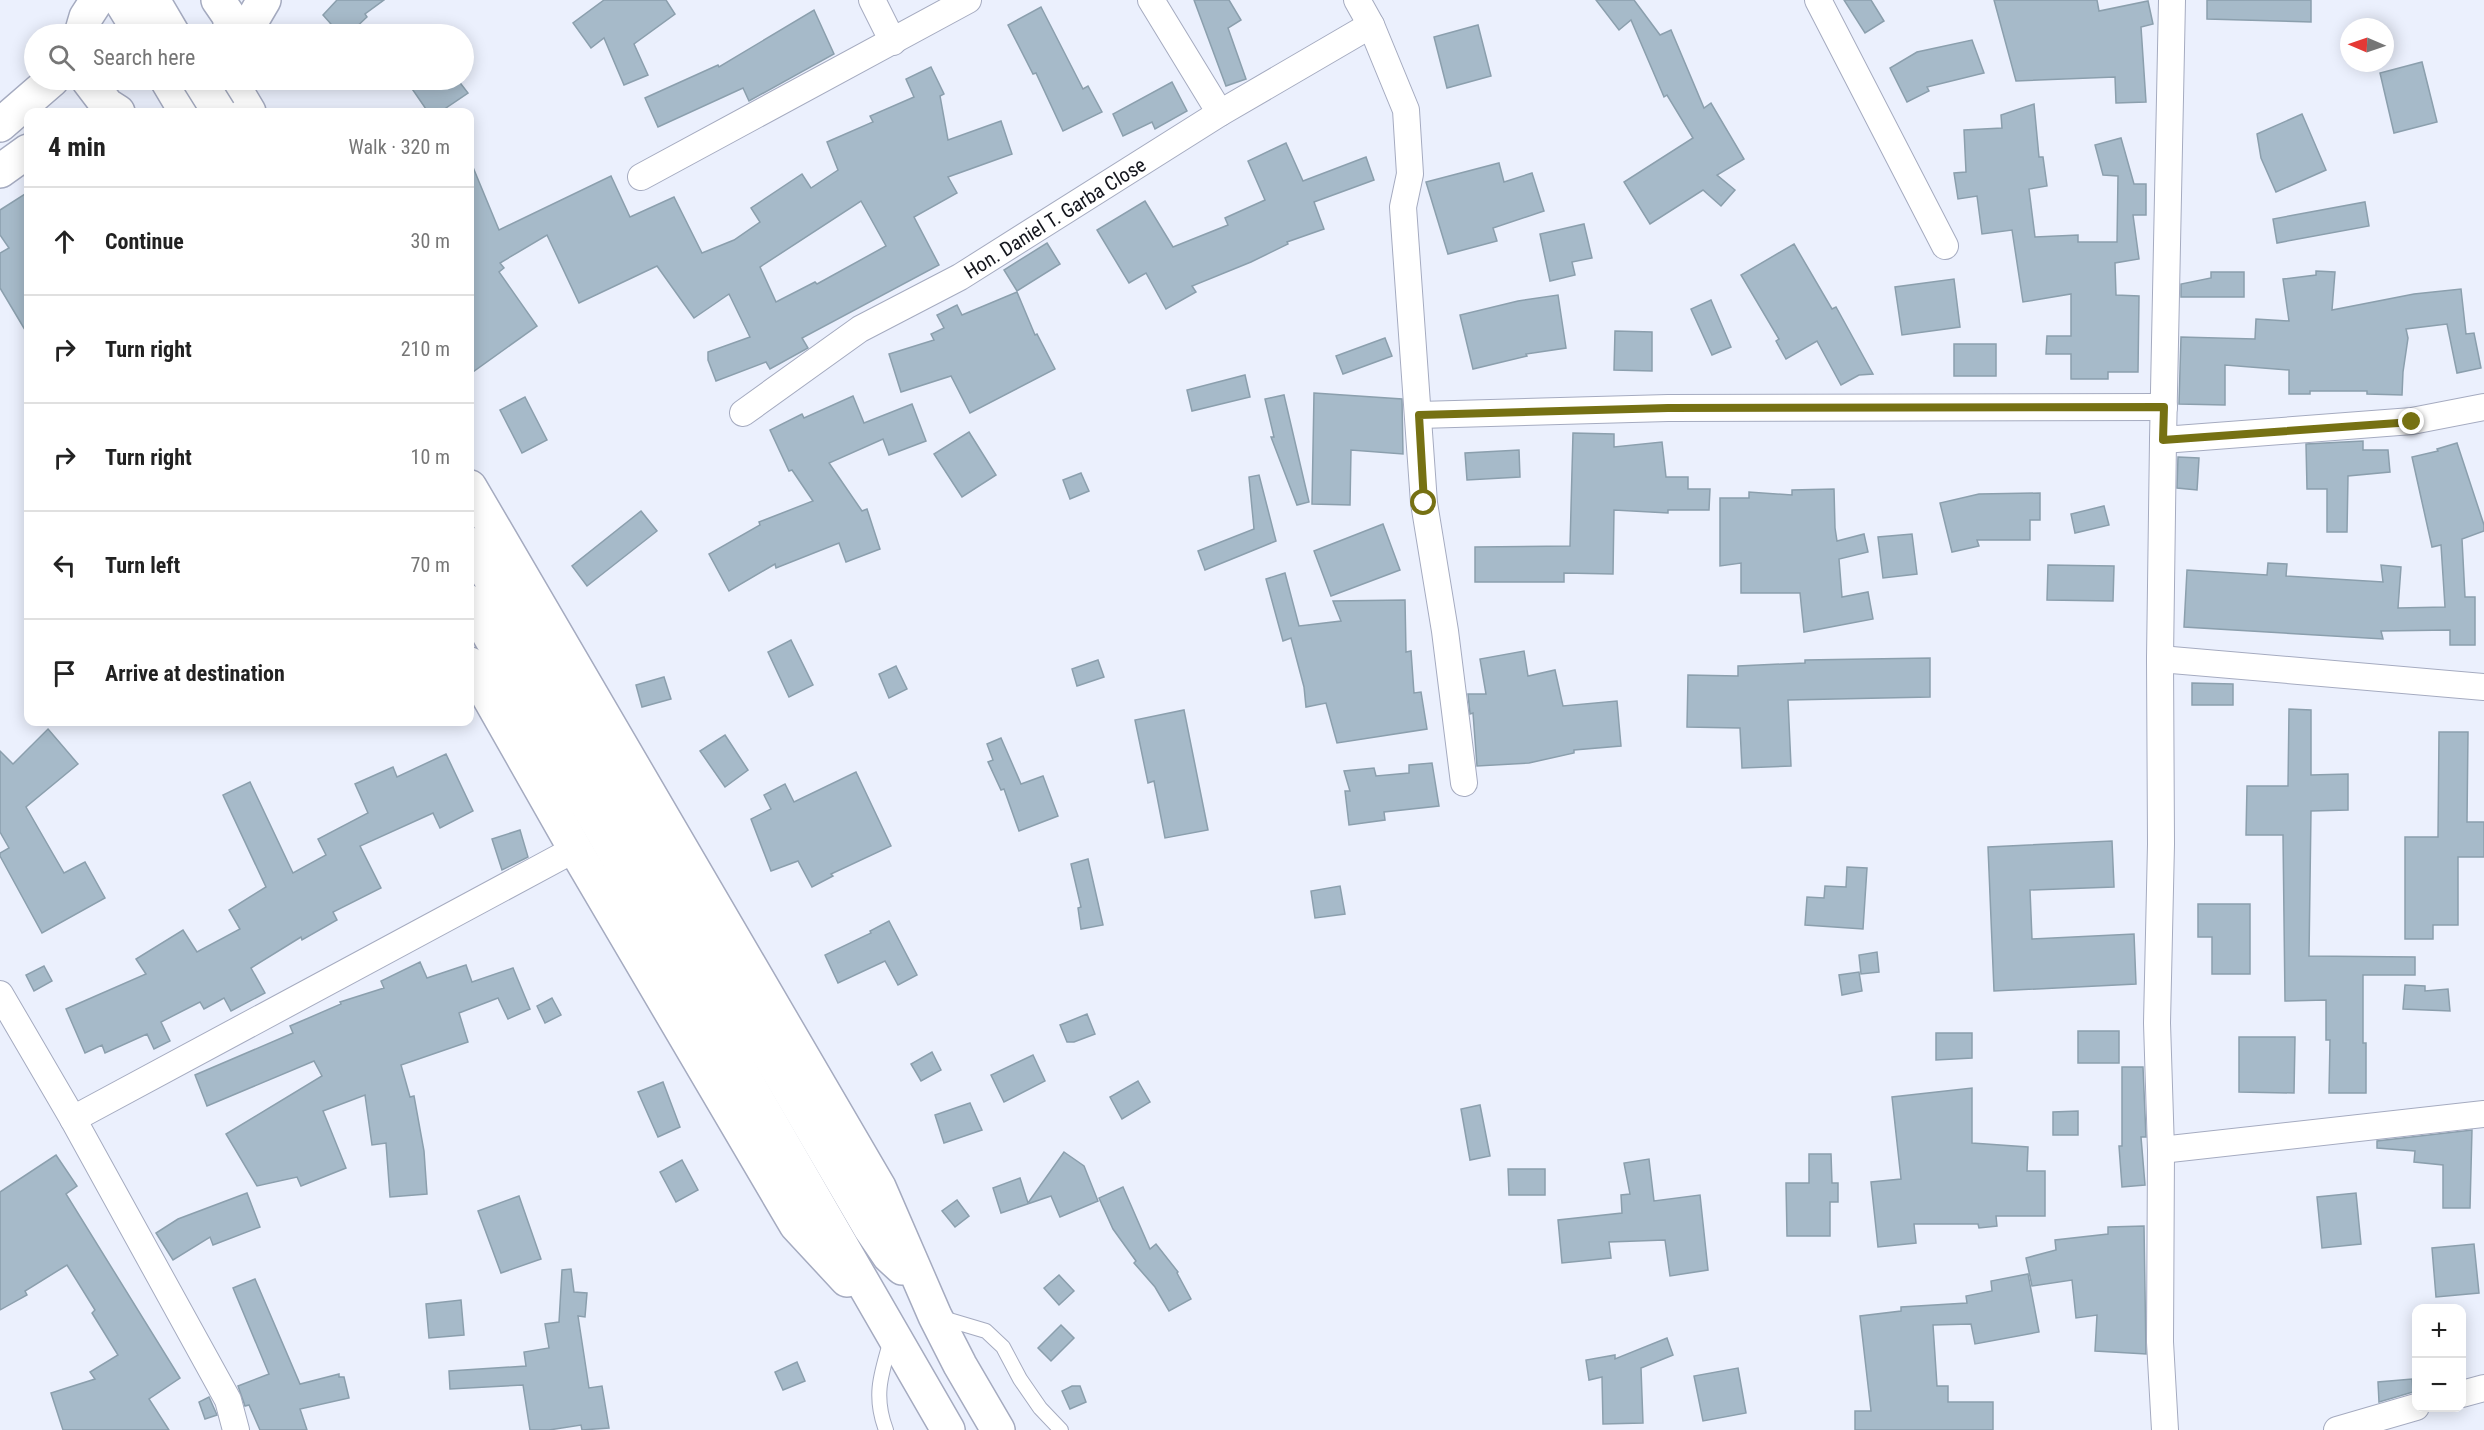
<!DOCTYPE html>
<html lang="en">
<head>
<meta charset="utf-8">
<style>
	body { margin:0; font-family:"Roboto Condensed",sans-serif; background:#f2f2f2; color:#222 }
	.controls { position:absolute; right:18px; bottom:18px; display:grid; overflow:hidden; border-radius:12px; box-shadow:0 3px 15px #0003 }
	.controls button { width:54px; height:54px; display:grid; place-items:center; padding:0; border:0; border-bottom:2px solid #e0e0e0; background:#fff; color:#222; font:30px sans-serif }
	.compass { position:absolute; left:2340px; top:18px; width:54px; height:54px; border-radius:50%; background:#fff; box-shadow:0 3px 15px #0003; rotate:272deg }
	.stop { position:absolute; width:18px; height:18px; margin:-14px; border:4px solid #767113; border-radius:50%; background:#fff }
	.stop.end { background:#767113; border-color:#fff; box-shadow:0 2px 6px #0008 }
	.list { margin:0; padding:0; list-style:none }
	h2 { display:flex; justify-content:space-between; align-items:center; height:78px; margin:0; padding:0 24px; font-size:26px }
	h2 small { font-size:20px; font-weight:400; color:#767676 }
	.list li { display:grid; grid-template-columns:39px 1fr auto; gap:18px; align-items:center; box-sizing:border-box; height:108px; padding:0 24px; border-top:2px solid #e0e0e0 }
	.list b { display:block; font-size:22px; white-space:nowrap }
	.list em { font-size:20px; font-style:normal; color:#767676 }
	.icon { flex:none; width:33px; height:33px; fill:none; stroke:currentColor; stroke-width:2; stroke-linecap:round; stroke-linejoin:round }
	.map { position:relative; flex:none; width:2484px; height:1430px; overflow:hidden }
	.search { position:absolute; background:#fff; box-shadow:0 3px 15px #0003; left:24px; top:24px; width:450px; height:66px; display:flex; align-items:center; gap:15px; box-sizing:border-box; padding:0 21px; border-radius:33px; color:#767676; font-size:22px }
	.panel { position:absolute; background:#fff; box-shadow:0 3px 15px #0003; left:24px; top:108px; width:450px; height:618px; border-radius:12px }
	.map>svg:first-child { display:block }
</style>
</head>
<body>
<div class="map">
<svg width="2484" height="1430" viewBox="0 0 2484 1430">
	<rect width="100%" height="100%" fill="#ebf0fd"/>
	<g fill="#a6bac9" stroke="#8b9fad" stroke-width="1.5" fill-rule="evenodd">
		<polygon points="337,0 384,0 365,14 367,17 349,34 313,34 331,24 323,15"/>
		<polygon points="604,0 666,0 675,14 634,44 648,75 624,85 604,38 591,48 573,23"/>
		<polygon points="1194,0 1229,0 1241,20 1228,28 1246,79 1226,86"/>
		<polygon points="1596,0 1634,0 1660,35 1671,30 1704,108 1711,103 1744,159 1717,175 1735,190 1721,206 1703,190 1650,224 1624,182 1693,138 1667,95 1664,97 1631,20 1619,30"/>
		<polygon points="1844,0 1871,0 1884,21 1865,33"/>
		<polygon points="1994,0 2097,0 2099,11 2148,1 2153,24 2141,27 2146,102 2116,103 2115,77 2016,81"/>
		<polygon points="2207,0 2311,0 2311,22 2207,19"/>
		<polygon points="1041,7 1083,89 1088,86 1102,112 1063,131 1036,73 1033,74 1008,25"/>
		<polygon points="814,10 834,54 749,101 743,88 658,127 645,98 718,65 719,67"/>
		<polygon points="1478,25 1491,76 1447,88 1434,37"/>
		<polygon points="1972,40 1984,73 1927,87 1929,91 1907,102 1890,68 1917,52"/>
		<polygon points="2422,62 2437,122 2394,133 2380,73"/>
		<path d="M931 67 944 94 940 96 948 140 1001 121 1012 154 948 177 957 193 914 217 939 265 802 338 808 348 770 369 766 362 716 381 708 360V352L750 337 729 294 694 318 657 266 579 303 547 235 500 263 504 268 499 272 537 326 470 374V160L499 230 611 176 630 217 674 197 702 253 734 240 760 222 751 208 802 174 811 188 838 170 827 142 873 122 870 116 914 97 906 79ZM861 201 886 246 817 284 815 282 776 302 760 267Z"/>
		<polygon points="406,80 458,80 468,93 440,112 428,112"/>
		<polygon points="1172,82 1187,111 1155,129 1152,122 1123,136 1113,114"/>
		<polygon points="2034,104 2039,157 2043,157 2047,186 2029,189 2035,237 2078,235 2078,242 2117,242 2118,176 2103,175 2095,145 2121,138 2134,184 2146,184 2146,215 2133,215 2139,259 2115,263 2116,295 2139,296 2138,372 2108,372 2108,379 2071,379 2071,354 2046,354 2047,336 2071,336 2071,294 2023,302 2012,230 1982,234 1977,196 1958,199 1954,173 1966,172 1964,130 2002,128 2001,115"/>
		<polygon points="2302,114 2326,170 2276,192 2261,158 2257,134"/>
		<polygon points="1286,143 1303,181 1366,157 1374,180 1314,202 1324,229 1287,242 1288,244 1251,262 1192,286 1196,292 1166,309 1146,273 1129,283 1097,230 1145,201 1173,247 1228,225 1225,218 1265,200 1248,161"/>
		<polygon points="1499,163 1504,182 1532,173 1544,211 1493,228 1497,241 1448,254 1426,182"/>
		<polygon points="28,192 28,335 0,288 0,253 9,248 0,235 0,210"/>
		<polygon points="2365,202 2369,226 2277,243 2273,219"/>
		<polygon points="1584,224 1592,258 1572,262 1575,275 1550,281 1540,234"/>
		<polygon points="1047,243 1060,264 1017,291 1004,270"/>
		<polygon points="1794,244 1832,309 1836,307 1873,374 1859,375 1841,385 1817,341 1786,359 1776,341 1779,339 1741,275"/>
		<polygon points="2316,271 2335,272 2332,310 2414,294 2461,289 2466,334 2474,333 2481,368 2457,373 2447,324 2406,329 2408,338 2403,372 2402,395 2367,394 2367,391 2310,391 2310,394 2289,394 2289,370 2225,365 2225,405 2179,404 2181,337 2255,339 2256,319 2289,321 2283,279 2316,275"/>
		<polygon points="2211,272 2244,272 2244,297 2181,297 2181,284 2211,278"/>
		<polygon points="1954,279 1960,327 1902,335 1895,287"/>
		<polygon points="1017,292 1035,335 1037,334 1055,369 970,413 951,376 901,392 889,354 934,340 931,334 944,328 937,315 957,305 962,315"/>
		<polygon points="1558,295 1566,348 1526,354 1527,356 1473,369 1460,315 1518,301"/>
		<polygon points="1711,300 1731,347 1712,355 1691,309"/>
		<polygon points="1615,331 1652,332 1652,371 1614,370"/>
		<polygon points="1385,338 1392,356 1343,374 1336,356"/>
		<rect x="1954" y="344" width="42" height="32"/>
		<polygon points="1245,375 1250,397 1192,411 1187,390"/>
		<polygon points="1314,393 1402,399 1403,454 1351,450 1350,505 1312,504"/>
		<polygon points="1284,395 1309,502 1297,505 1271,437 1274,437 1265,399"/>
		<polygon points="853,396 864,423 912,404 926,441 889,455 883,439 829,463 862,511 867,509 880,549 846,562 839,543 776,568 775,564 729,591 709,554 760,525 759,522 813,501 792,470 789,471 770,430 802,414 804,418"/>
		<polygon points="525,397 547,440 522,453 500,410"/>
		<polygon points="969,432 996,475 962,497 934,454"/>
		<polygon points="1573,433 1614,434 1614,447 1662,442 1666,477 1688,477 1688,489 1710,489 1709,510 1668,510 1668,513 1614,510 1613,574 1564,573 1564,582 1475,582 1475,547 1570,546"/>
		<polygon points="2363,441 2363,450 2388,450 2390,472 2348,476 2347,532 2327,532 2327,489 2307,489 2306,444"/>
		<polygon points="2457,443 2484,525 2484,531 2462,539 2465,597 2475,597 2475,645 2450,645 2450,630 2381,631 2383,639 2184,627 2187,570 2267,575 2268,563 2287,564 2286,576 2383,582 2381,565 2401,567 2398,608 2445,607 2441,545 2432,547 2412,457 2438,451 2437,449"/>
		<polygon points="1519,450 1520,477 1467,480 1465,453"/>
		<polygon points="2178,457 2199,458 2197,490 2177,488"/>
		<polygon points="1081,473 1089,491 1070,499 1063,480"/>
		<polygon points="1259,475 1276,541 1205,570 1198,551 1254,529 1249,477"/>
		<polygon points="1834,489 1835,528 1837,541 1864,534 1868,552 1839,559 1842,597 1868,592 1873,619 1804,632 1800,593 1741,593 1741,563 1720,566 1720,498 1749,498 1749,492 1792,495 1792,490"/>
		<polygon points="2040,493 2040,520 2030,520 2030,540 1977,540 1979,546 1952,552 1940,503 1979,494"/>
		<polygon points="2104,506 2109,525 2075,533 2071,514"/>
		<polygon points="641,511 657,531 587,586 572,566"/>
		<polygon points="1383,524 1400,570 1331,596 1314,551"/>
		<polygon points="1912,534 1917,574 1883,578 1878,537"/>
		<polygon points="2048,565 2114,566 2113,601 2047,600"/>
		<polygon points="1285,573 1299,626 1341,621 1333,601 1405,600 1406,652 1411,651 1414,693 1421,692 1427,729 1337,743 1326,703 1306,707 1304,687 1291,638 1283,641 1266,579"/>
		<polygon points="791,640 813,685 789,697 768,652"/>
		<polygon points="1524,651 1528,676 1555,670 1563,706 1617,701 1621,746 1574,750 1574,753 1529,763 1477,766 1473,713 1470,714 1468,694 1486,694 1480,659"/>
		<polygon points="1930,658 1930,697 1788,700 1791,766 1742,768 1740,728 1687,727 1688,675 1738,676 1738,666 1805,663 1805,660"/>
		<polygon points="1098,660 1104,677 1077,686 1072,669"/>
		<polygon points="896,666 907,689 889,698 879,674"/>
		<polygon points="664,677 671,699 642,707 636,685"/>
		<polygon points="2192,683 2233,684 2233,705 2192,705"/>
		<polygon points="2289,709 2311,710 2311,775 2348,774 2348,810 2311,811 2309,956 2415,957 2415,975 2363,975 2363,1043 2366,1043 2366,1093 2329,1093 2330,1040 2326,1040 2326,1000 2285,1001 2283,835 2246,835 2247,786 2288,786"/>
		<polygon points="1184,710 1208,830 1165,838 1154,781 1148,783 1135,720"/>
		<polygon points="48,729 78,764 26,807 64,873 85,862 105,898 42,933 0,856 0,853 9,848 0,832 0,751 13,764"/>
		<polygon points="2439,732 2468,732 2467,822 2484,822 2484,857 2458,857 2458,925 2433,925 2433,939 2405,939 2405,837 2438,837"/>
		<polygon points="725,735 748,770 725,787 700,751"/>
		<polygon points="1001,738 1021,784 1043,776 1058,816 1019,831 1004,789 1001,790 988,762 993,760 987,744"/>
		<polygon points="446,754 473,811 440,828 433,813 360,846 381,888 333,912 337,920 302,940 301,937 251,968 265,993 231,1011 224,998 204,1009 200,1002 161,1022 170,1041 154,1049 147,1034 105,1053 102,1045 85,1053 66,1009 146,974 136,959 183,930 197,952 240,929 229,910 266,887 223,795 250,782 293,873 326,855 318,839 368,813 355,784 393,767 397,777"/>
		<polygon points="1432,763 1439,806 1384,812 1385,820 1349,825 1345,791 1350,791 1344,771 1374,768 1376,776 1409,773 1409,765"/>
		<polygon points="856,772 891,846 831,874 833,876 812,887 798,861 771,871 751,819 771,809 764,795 785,784 794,802"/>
		<polygon points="520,830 528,857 502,870 492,839"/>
		<polygon points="2112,841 2114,887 2030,890 2032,939 2134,934 2136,984 1994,991 1988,847"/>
		<polygon points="1088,859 1103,925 1081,929 1078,908 1081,907 1071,864"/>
		<polygon points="1847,867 1867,868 1863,929 1805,925 1807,897 1824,898 1825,886 1846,887"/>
		<polygon points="1340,886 1345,914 1315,918 1311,891"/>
		<polygon points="2198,904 2250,904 2250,974 2212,974 2212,937 2198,937"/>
		<polygon points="889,921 917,975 898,985 885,961 838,983 825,955 871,933 870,931"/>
		<polygon points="1877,952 1879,972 1861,974 1859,955"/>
		<polygon points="420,962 427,978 466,965 472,982 513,968 530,1009 508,1019 498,998 459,1013 468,1042 401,1065 410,1097 414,1096 424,1151 427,1194 390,1197 386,1143 372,1145 365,1095 323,1111 346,1168 301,1186 297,1177 257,1186 226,1134 322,1076 314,1061 207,1106 195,1075 293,1033 290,1026 341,1004 340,1002 384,988 381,981"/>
		<polygon points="44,966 52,981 34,991 26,975"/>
		<polygon points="1859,972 1862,991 1842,995 1839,975"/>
		<polygon points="2405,985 2425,986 2425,991 2448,989 2450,1011 2403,1009"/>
		<polygon points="552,998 561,1015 545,1023 537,1006"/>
		<polygon points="1087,1014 1095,1034 1074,1042 1067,1042 1060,1025"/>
		<rect x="2078" y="1031" width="41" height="32"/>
		<polygon points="1936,1033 1972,1033 1972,1058 1936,1060"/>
		<polygon points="2239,1037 2295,1037 2294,1093 2239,1092"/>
		<polygon points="932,1052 941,1070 921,1081 911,1064"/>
		<polygon points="1033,1055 1045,1081 1004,1102 991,1075"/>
		<polygon points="2122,1067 2143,1067 2146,1137 2141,1137 2145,1185 2122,1187 2119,1146 2122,1146"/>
		<polygon points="1138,1081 1150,1102 1122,1119 1110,1097"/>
		<polygon points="663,1082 680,1127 658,1137 638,1092"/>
		<polygon points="1972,1088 1972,1143 2028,1147 2027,1171 2045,1171 2045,1216 1996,1216 1997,1226 1979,1228 1978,1224 1914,1224 1916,1243 1878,1247 1871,1182 1901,1179 1892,1097"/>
		<polygon points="970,1103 982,1130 944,1143 935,1115"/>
		<polygon points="1480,1105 1490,1156 1470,1160 1461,1109"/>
		<polygon points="2078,1111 2078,1135 2053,1135 2053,1112"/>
		<polygon points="2472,1130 2470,1208 2443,1208 2443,1165 2414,1162 2415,1151 2377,1148 2377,1141"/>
		<polygon points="1064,1152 1084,1166 1098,1201 1060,1217 1051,1196 1001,1213 993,1188 1020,1178 1028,1203"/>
		<polygon points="1809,1154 1831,1154 1832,1183 1838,1183 1838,1202 1830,1202 1830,1236 1787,1236 1786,1183 1809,1183"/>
		<polygon points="56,1155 77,1186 66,1194 180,1378 149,1399 169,1430 63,1430 51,1393 95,1379 90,1372 118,1355 92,1313 95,1310 67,1265 25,1291 27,1295 0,1310 0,1192"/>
		<polygon points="1649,1159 1654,1201 1700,1195 1708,1270 1670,1276 1665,1240 1609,1242 1611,1258 1562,1263 1558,1220 1622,1213 1621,1195 1630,1194 1624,1163"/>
		<polygon points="682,1160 698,1190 676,1202 660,1172"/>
		<polygon points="1508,1169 1545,1169 1545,1195 1509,1195"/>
		<polygon points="1123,1187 1150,1249 1156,1244 1178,1272 1177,1273 1191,1299 1169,1311 1155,1287 1134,1263 1136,1261 1113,1229 1099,1198"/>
		<polygon points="247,1193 260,1227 213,1245 210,1237 173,1260 156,1233 178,1219"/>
		<polygon points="2356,1193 2361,1244 2322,1248 2317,1197"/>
		<polygon points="519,1196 541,1259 501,1273 478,1211"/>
		<polygon points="957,1200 969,1216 955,1227 942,1211"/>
		<polygon points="2144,1226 2146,1354 2095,1351 2097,1315 2076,1318 2072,1280 2032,1286 2026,1258 2056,1250 2055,1240 2108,1234 2108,1227"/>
		<polygon points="2474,1244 2479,1293 2436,1297 2432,1248"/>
		<polygon points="571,1269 574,1292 587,1293 585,1317 578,1316 589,1388 602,1386 609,1428 582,1430 581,1425 549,1430 530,1430 523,1385 450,1389 449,1371 526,1366 524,1352 549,1348 545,1324 559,1322 562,1270"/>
		<polygon points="2028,1274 2039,1332 1975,1344 1971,1324 1933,1325 1937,1386 1948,1386 1948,1402 1993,1402 1993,1430 1855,1430 1855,1411 1871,1411 1860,1316 1901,1311 1901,1307 1967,1303 1966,1296 1992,1291 1991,1281"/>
		<polygon points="1059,1275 1074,1291 1059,1305 1044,1288"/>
		<polygon points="255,1279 300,1384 339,1374 339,1377 344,1377 349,1398 300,1409 307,1430 260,1430 249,1405 245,1406 238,1386 269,1374 233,1288"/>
		<polygon points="461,1300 464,1335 429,1338 426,1304"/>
		<polygon points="1061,1325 1074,1338 1051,1361 1038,1348"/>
		<polygon points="1667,1338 1673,1355 1641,1368 1643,1423 1603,1424 1602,1377 1589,1380 1586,1360 1615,1355 1615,1359"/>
		<polygon points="797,1362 805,1381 783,1390 775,1372"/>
		<polygon points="1738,1368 1746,1413 1703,1421 1694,1376"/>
		<polygon points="2412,1379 2413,1392 2379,1402 2378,1382"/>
		<polygon points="1072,1386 1080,1386 1086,1402 1070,1409 1062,1391"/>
		<polygon points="209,1397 217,1415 205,1419 199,1402"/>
	</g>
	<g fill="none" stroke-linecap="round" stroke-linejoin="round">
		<defs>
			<g id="service">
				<polyline points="939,1317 986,1331 1003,1347 1020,1379 1040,1408 1061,1430"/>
				<path d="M886 1430C873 1396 881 1374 891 1340"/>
			</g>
			<g id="minor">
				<polyline points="872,0 893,42"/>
				<polyline points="1151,0 1220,113"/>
				<polyline points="1357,0 1371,25 1406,110 1410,174 1403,207 1424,503 1445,631 1464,783"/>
				<polyline points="1818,0 1945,246"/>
				<polyline points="641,177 968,0"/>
				<polyline points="743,413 860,329 960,277 1220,113 1371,25"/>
				<polyline points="1419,415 1668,408 2164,407"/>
				<polyline points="2163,440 2412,421 2484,407"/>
				<polyline points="2160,659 2484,687"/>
				<polyline points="0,994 73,1119 228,1400 236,1430"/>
				<polyline points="73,1119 575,849"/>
				<polyline points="2161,1150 2484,1114"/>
				<polyline points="2462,1394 2484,1388"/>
				<polyline points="2165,1430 2160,1342 2161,1150 2157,1023 2161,844 2160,659 2163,440 2172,0"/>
				<polyline points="2337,1430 2416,1407"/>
			</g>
			<polyline id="secondary" points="244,34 264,0"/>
			<g id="primary">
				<polyline points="0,125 52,80"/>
				<polyline points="0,171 28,151"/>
			</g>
			<g id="trunk">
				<polyline points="120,0 141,34"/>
				<polyline points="153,0 173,34"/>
				<polyline points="218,0 229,16 232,34"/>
				<polyline points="81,34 86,17 97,0"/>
				<polyline points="88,80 107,105 118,112"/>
				<polyline points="167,80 186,112"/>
				<polyline points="230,80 249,112"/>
				<polyline points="198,112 216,98 228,80"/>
				<polyline points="470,487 879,1187 935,1316 960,1365 998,1430"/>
				<polyline points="470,544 870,1228 889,1256 902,1268"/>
				<polyline points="470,602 948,1430"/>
				<polyline points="470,664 575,849 796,1225 847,1280"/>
			</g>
		</defs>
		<use href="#service" stroke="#a5abc0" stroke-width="16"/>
		<use href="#minor" stroke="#a5abc0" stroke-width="28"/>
		<use href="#secondary" stroke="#a5abc0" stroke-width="36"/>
		<use href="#primary" stroke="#a5abc0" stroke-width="36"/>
		<use href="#trunk" stroke="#a5abc0" stroke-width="36"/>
		<use href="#service" stroke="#fff" stroke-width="14"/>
		<use href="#minor" stroke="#fff" stroke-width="26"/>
		<use href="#secondary" stroke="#fff" stroke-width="33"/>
		<use href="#primary" stroke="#fff" stroke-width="33"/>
		<use href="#trunk" stroke="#fff" stroke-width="33"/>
		<defs>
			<polyline id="trunk-bridge" points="199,80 219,112"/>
		</defs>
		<use href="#trunk-bridge" stroke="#a5abc0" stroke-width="36" stroke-linecap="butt"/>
		<use href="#trunk-bridge" stroke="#fff" stroke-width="33"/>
	</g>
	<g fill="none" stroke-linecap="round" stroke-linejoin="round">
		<polyline stroke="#767113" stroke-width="8" points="1424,503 1419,415 1668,408 2164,407 2163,440 2412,422"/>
	</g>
	<g text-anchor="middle" stroke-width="5" stroke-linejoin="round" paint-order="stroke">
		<g font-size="20" fill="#14161d" stroke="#fff">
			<text transform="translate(1055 218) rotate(-32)" y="7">Hon. Daniel T. Garba Close</text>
		</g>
	</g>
</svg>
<div class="controls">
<button>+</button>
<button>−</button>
</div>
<svg class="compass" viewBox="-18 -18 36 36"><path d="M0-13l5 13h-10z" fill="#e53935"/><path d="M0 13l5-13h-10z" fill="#767676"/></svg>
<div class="stop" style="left:1424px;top:503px"></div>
<div class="stop end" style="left:2412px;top:422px"></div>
<div class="search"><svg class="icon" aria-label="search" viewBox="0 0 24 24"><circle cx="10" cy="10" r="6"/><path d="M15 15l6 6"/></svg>Search here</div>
<section class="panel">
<h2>4 min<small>Walk · 320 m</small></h2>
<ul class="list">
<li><svg class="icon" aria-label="ahead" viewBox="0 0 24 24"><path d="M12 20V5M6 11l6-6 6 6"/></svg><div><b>Continue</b></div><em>30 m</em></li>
<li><svg class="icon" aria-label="right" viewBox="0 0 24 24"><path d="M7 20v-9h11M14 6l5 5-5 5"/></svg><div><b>Turn right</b></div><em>210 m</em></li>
<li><svg class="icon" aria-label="right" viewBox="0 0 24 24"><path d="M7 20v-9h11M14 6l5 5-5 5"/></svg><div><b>Turn right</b></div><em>10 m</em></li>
<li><svg class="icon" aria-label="left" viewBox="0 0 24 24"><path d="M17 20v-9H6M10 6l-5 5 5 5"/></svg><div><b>Turn left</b></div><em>70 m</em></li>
<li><svg class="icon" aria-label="arrive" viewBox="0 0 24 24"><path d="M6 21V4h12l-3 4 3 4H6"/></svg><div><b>Arrive at destination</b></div></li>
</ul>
</section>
</div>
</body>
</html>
